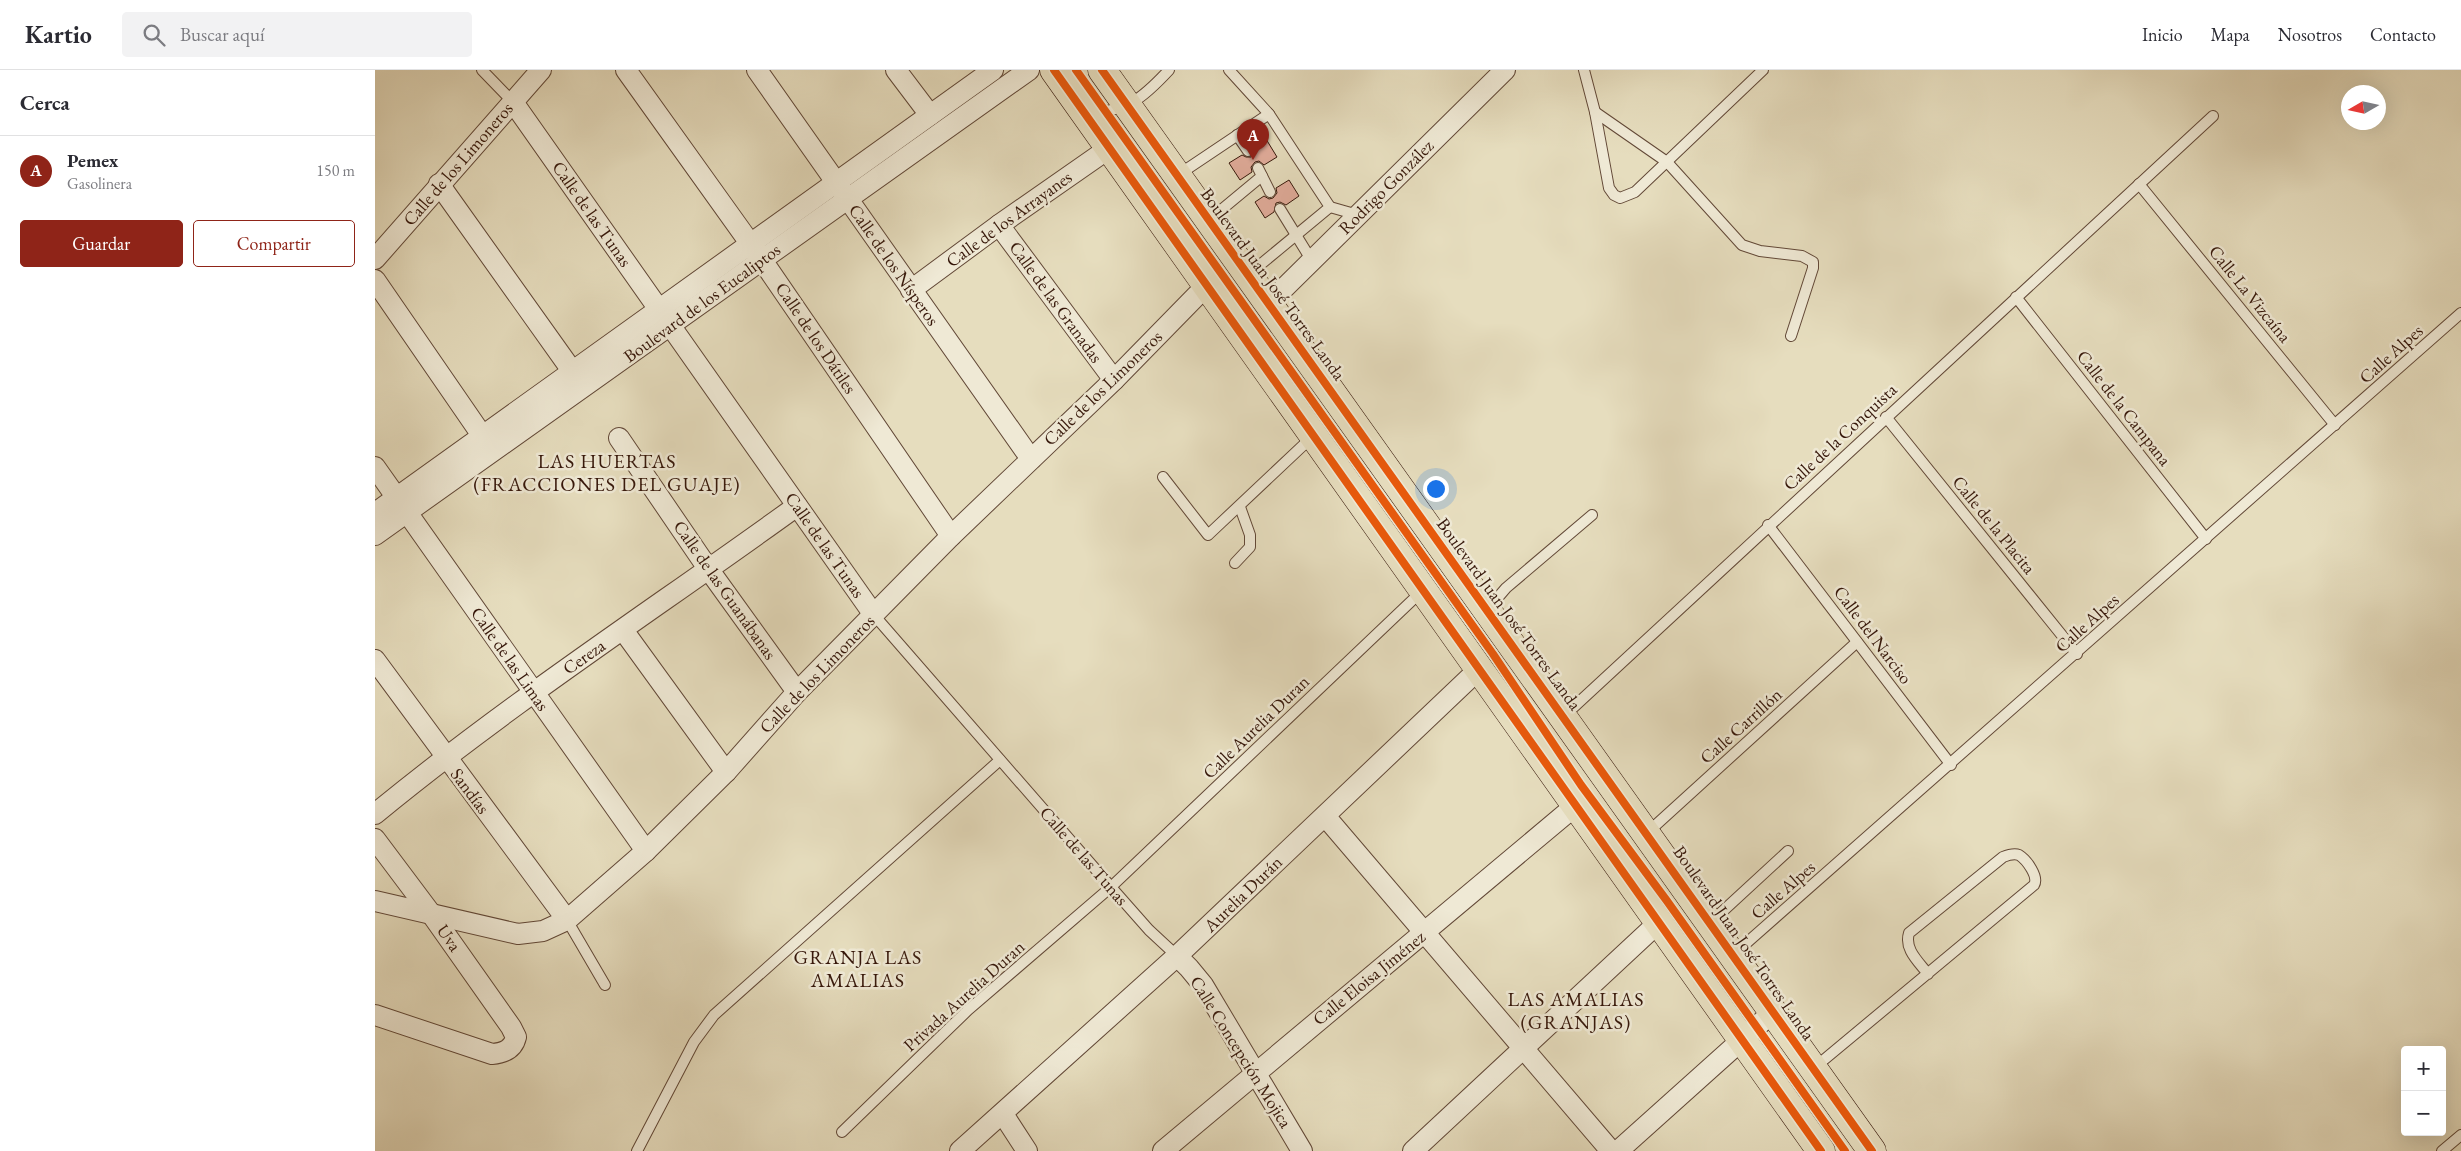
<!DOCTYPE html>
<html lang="es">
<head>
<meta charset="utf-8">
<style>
	body { margin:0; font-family:"EB Garamond",serif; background:#f2f2f3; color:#2b2b33 }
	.controls { position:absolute; right:15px; bottom:15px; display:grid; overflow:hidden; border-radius:5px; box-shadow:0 5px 20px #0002 }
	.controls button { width:45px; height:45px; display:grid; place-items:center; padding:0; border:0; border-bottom:1px solid #e1e1e2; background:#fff; color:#2b2b33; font:25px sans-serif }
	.compass { position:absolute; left:1966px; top:15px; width:45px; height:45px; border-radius:50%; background:#fff; box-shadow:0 5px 20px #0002; rotate:261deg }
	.you { position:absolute; left:1060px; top:418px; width:18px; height:18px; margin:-12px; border:4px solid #fff; border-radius:50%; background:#1a73e8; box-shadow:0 0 0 8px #1a73e833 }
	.badge { display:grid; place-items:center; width:32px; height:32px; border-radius:50%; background:#8f2418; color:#fff; font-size:16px; font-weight:700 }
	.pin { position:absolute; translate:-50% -41px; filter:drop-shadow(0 1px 2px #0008) }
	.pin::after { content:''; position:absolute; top:26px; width:18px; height:15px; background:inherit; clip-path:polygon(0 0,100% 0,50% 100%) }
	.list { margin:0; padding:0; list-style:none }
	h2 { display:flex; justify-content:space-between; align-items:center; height:65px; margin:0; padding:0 20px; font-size:21px }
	h2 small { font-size:16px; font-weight:400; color:#7c7c81 }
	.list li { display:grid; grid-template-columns:32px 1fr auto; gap:15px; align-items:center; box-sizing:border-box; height:70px; padding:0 20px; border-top:1px solid #e1e1e2 }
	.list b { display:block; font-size:19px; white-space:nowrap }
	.list p { margin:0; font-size:16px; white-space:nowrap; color:#7c7c81 }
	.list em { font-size:16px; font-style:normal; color:#7c7c81 }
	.actions { display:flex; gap:10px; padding:15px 20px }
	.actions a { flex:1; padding:11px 0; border:1px solid #8f2418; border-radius:5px; text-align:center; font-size:18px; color:#8f2418 }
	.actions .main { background:#8f2418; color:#fff }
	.icon { flex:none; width:28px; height:28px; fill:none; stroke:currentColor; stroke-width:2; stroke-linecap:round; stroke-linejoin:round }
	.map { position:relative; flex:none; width:2086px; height:1081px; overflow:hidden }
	header { display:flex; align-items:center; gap:30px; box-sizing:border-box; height:70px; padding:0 25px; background:#fff; border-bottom:1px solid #e1e1e2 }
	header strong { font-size:24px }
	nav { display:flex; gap:28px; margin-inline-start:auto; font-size:18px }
	.search { width:350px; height:45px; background:#f2f2f3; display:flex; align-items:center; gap:12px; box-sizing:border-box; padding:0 18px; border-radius:5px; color:#7c7c81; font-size:19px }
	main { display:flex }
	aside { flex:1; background:#fff }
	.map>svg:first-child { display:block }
</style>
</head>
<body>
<header>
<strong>Kartio</strong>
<div class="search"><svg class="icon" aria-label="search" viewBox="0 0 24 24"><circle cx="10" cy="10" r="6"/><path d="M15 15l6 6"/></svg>Buscar aquí</div>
<nav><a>Inicio</a><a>Mapa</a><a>Nosotros</a><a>Contacto</a></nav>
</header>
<main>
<aside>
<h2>Cerca<small></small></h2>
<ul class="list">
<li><span class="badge">A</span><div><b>Pemex</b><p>Gasolinera</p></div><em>150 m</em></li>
</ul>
<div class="actions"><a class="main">Guardar</a><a>Compartir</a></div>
</aside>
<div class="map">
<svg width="2086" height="1081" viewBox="0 0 2086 1081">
	<rect width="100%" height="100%" fill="#e6ddbe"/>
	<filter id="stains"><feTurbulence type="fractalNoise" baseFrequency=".004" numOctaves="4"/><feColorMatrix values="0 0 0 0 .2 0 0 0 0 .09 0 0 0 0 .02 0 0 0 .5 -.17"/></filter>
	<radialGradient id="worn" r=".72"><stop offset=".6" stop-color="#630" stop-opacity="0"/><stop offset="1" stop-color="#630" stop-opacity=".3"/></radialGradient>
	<g fill="#e1ac9b" stroke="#36170a">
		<polygon points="891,69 902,87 889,95 884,91 880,92 876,97 877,102 865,110 854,93 867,85 871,87 876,87 879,83 879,77"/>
		<polygon points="914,110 924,126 911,135 905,132 901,133 899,142 890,148 880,132 889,126 894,129 898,128 902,123 901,118"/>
	</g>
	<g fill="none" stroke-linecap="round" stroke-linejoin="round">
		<defs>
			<g id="service">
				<polyline points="107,0 138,32"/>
				<polyline points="854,0 894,44"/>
				<polyline points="1209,0 1220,42 1234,118 1239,125 1245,128 1260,122 1388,0"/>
				<polyline points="1220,42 1292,92 1367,175 1385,181 1427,186 1438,192 1438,198 1416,266"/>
				<path d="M712 43C752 42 768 28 794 0"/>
				<polyline points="862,65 873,81"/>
				<polyline points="883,98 895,122"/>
				<polyline points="803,105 894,44 955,137 874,204"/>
				<polyline points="1764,114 1960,355"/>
				<polyline points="955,137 983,145"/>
				<polyline points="905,139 937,191"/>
				<polyline points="834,150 887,106"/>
				<polyline points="1641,227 1831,469"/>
				<polyline points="1511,347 1702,584"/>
				<polyline points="788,407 833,465 937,367"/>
				<polyline points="1393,455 1576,695"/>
				<polyline points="860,493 875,477 875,465 865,437"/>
				<polyline points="1113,539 1131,518 1217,445"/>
				<polyline points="499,545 736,817 774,860 802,886"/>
				<polyline points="1189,646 1838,46"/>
				<polyline points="1272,763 1482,572"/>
				<polyline points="192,850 230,915"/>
				<polyline points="1336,852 1413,781"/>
				<polyline points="1359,884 2086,243"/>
				<path d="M1439 998 1659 815C1664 807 1652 790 1644 785 1639 783 1633 785 1628 787L1534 863C1529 879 1543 891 1553 904"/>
				<polyline points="467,1062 593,940 736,817 1047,521"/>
				<polyline points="262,1081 319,972 339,945 625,690"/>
				<polyline points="2067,1081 2086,1065"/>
			</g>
			<g id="minor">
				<polyline points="251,0 387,190 576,466"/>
				<polyline points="382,0 656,389"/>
				<polyline points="521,0 555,45"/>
				<polyline points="138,32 499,545"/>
				<polyline points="64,114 205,312"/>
				<polyline points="624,155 739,310"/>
				<polyline points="0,189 166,0"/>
				<polyline points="0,210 115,377"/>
				<polyline points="536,220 624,155 733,79"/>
				<polyline points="893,234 1130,0"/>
				<polyline points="244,368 334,500 422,622"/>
				<polyline points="0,397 271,781"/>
				<polyline points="0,443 618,0"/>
				<polyline points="0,465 654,0"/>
				<polyline points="248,560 351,702"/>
				<polyline points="0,590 192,850"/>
				<path d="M0 744C135 633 281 538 422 436"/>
				<polyline points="950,746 1236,1081"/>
				<path d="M0 769 57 845 136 957 141 967C138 980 128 983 117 984L0 945"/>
				<polyline points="0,831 143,864 168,861 192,850 271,781 351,702 422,622 576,466 739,310 831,216"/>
				<polyline points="802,886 814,898 828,915 927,1081"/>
				<polyline points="628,1044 652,1081"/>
				<polyline points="585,1081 802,886 1104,599"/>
				<polyline points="788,1081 1200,736"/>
				<polyline points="1038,1081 1283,853"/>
				<polyline points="1243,1081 1399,941"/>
			</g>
			<g id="primary">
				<polyline points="679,0 1446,1081"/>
				<polyline points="727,0 1497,1081"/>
			</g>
		</defs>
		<use href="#service" stroke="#624837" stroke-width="12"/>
		<use href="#minor" stroke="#624837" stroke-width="22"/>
		<use href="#primary" stroke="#36170a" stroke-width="29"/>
		<use href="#service" stroke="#efe9d5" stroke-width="10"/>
		<use href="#minor" stroke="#efe9d5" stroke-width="20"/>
		<use href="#primary" stroke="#e6ddbe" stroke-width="28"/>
		<defs>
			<g id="cycleway">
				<polyline points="679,0 1446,1081"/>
				<polyline points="701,0 1118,584 1206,715 1292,831 1470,1081"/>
				<polyline points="727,0 1497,1081"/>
			</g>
		</defs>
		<use href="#cycleway" stroke="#efe9d5" stroke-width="11"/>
		<use href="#cycleway" stroke="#e8590c" stroke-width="8"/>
	</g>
	<g text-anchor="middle" stroke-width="5" stroke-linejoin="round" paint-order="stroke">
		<g font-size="18" fill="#36170a" stroke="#efe9d5">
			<text transform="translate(83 94) rotate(-49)" y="6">Calle de los Limoneros</text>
			<text transform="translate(1011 117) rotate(-45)" y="6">Rodrigo González</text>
			<text transform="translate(217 144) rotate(55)" y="6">Calle de las Tunas</text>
			<text transform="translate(634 149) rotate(-36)" y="6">Calle de los Arrayanes</text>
			<text transform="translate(519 195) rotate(55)" y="6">Calle de los Nísperos</text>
			<text transform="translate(898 214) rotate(54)" y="6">Boulevard Juan José Torres Landa</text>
			<text transform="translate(1875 224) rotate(51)" y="6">Calle La Vizcaína</text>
			<text transform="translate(681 232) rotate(54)" y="6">Calle de las Granadas</text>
			<text transform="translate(327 233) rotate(-36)" y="6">Boulevard de los Eucaliptos</text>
			<text transform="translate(441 268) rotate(56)" y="6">Calle de los Dátiles</text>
			<text transform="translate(2016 284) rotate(-42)" y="6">Calle Alpes</text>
			<text transform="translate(728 318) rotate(-44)" y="6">Calle de los Limoneros</text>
			<text transform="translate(1749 338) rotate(52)" y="6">Calle de la Campana</text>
			<text transform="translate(1465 367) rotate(-43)" y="6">Calle de la Conquista</text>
			<text transform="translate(1619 455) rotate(51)" y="6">Calle de la Placita</text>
			<text transform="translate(450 475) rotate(55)" y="6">Calle de las Tunas</text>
			<text transform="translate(350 520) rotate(55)" y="6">Calle de las Guanábanas</text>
			<text transform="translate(1134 544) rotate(54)" y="6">Boulevard Juan José Torres Landa</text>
			<text transform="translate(1712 553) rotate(-42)" y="6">Calle Alpes</text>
			<text transform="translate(1498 565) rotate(53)" y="6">Calle del Narciso</text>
			<text transform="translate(209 587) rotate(-35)" y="6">Cereza</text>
			<text transform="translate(135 589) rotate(55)" y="6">Calle de las Limas</text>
			<text transform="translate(442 604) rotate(-46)" y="6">Calle de los Limoneros</text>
			<text transform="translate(1366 656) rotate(-42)" y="6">Calle Carrillón</text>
			<text transform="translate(881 657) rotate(-44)" y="6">Calle Aurelia Duran</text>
			<text transform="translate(95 721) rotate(53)" y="6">Sandías</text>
			<text transform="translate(709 786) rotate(49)" y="6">Calle de las Tunas</text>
			<text transform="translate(1408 820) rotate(-41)" y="6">Calle Alpes</text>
			<text transform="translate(868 824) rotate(-44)" y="6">Aurelia Durán</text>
			<text transform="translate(74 868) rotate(55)" y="6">Uva</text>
			<text transform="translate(1369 873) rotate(55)" y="6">Boulevard Juan José Torres Landa</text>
			<text transform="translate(994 908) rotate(-39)" y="6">Calle Eloisa Jiménez</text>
			<text transform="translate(589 926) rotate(-42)" y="6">Privada Aurelia Duran</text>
			<text transform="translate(866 982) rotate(58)" y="6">Calle Concepción Mojica</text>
		</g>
		<g font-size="20" letter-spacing="1" fill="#36170a" stroke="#efe9d5">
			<text x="232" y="398">LAS HUERTAS<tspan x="232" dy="23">(FRACCIONES DEL GUAJE)</tspan></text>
			<text x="483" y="894">GRANJA LAS<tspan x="483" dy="23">AMALIAS</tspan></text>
			<text x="1201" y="936">LAS AMALIAS<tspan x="1201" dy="23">(GRANJAS)</tspan></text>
		</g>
	</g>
	<rect width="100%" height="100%" filter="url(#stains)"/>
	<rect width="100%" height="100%" fill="url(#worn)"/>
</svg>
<div class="controls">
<button>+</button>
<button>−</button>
</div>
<svg class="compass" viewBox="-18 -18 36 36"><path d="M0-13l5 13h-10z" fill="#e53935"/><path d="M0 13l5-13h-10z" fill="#7c7c81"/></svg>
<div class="you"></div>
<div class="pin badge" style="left:878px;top:90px">A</div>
</div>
</main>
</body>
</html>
